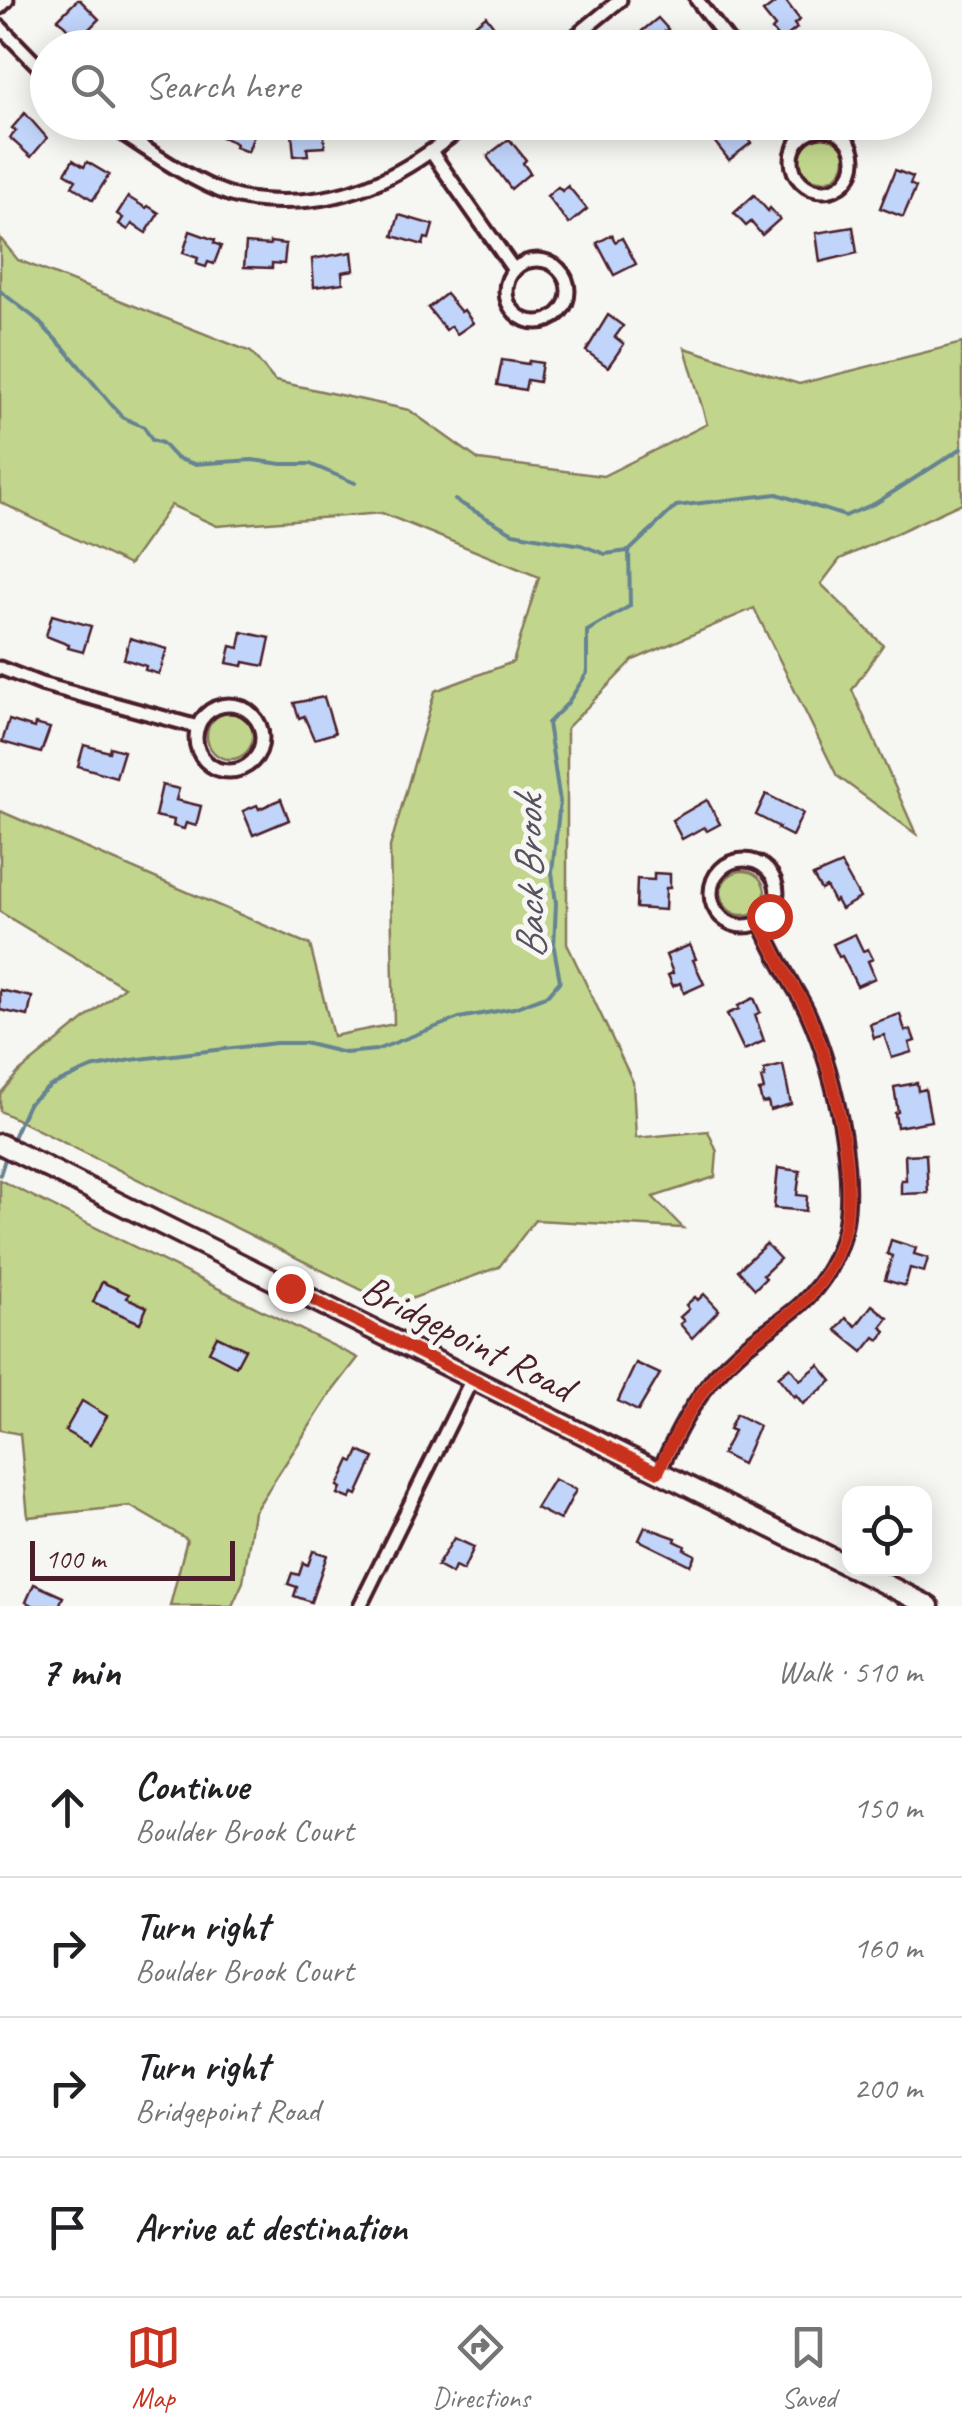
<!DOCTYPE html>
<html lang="en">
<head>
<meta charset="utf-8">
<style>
	body { margin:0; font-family:Caveat,sans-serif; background:#f2f2f2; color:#202124 }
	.controls { position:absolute; right:30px; bottom:30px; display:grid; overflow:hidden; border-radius:20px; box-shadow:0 5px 25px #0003 }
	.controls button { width:90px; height:90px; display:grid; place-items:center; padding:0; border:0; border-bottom:2px solid #e0e0e0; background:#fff; color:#202124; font:50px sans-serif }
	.scale { position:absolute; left:30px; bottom:25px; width:205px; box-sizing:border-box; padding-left:10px; border:5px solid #4a1f2b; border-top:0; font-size:28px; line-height:35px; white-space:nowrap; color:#4a1f2b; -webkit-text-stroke:8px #f6f6f2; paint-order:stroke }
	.stop { position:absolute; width:30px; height:30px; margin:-22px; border:8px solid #c8321e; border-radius:50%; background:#fff }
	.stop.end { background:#c8321e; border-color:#fff; box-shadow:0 2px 10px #0008 }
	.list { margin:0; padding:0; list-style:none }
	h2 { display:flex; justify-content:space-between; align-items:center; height:130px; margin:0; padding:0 40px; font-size:42px }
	h2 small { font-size:32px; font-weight:400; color:#757577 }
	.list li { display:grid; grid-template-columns:65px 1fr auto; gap:30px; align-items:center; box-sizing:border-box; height:140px; padding:0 40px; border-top:2px solid #e0e0e0 }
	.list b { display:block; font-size:38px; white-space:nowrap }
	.list p { margin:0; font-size:32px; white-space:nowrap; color:#757577 }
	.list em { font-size:32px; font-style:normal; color:#757577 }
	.icon { flex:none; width:55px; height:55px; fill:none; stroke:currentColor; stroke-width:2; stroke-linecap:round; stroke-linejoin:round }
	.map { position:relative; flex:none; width:962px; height:1606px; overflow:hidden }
	.search { position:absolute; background:#fff; box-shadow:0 5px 25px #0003; left:30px; right:30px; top:30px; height:110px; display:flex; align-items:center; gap:25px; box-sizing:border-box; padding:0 35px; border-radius:55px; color:#757577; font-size:38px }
	.sheet { height:690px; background:#fff }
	nav { display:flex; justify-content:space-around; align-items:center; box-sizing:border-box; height:140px; border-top:2px solid #e0e0e0; background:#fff; font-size:28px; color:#757577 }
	nav a { display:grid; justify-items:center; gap:5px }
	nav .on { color:#c8321e }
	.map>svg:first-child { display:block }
</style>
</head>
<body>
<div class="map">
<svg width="962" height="1606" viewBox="0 0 962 1606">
	<rect width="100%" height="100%" fill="#f6f6f2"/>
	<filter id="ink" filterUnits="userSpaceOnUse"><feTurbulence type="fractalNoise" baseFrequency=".01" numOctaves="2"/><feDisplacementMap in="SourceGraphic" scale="20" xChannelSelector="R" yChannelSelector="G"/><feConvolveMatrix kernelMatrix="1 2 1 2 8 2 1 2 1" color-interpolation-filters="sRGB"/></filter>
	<g filter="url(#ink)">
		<g fill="#c1d68c" stroke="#867a5c" stroke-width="2.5">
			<circle cx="822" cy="158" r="23"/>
			<polygon points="0,238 18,260 251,352 275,381 409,410 479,460 603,476 707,424 685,348 799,384 962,343 962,503 840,559 821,584 883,645 852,690 916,834 837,776 754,608 633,660 567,728 567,944 633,1082 636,1138 708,1131 717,1152 715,1177 653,1197 683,1228 535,1220 499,1267 402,1302 398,1308 0,1111 0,1094 18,1073 124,987 0,912 0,811 310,945 333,1036 394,1024 390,847 435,691 513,662 539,577 382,513 217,526 171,505 129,565 0,502"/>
			<circle cx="230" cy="736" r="23"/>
			<circle cx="743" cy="893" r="22"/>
			<polygon points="0,1180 358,1358 331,1393 254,1512 243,1582 232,1606 170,1606 187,1539 130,1506 28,1517 20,1434 0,1430"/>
		</g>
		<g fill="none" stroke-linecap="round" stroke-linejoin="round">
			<g stroke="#668392" stroke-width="4">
				<polyline points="0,291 35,318 65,349 122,417 144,427 152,440 162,443 176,458 194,464 252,460 282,464 310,464 355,483"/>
				<polyline points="455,500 513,533 581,545 605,554 628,551"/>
				<polyline points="11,1142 28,1104 50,1086 91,1068 131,1060 276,1043 304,1043 345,1053 376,1050 459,1018 514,1008 548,995 560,981 554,948 556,903 552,872 560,802 548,723 567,704 587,673 587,631 630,606 629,551 676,506 777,494 845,516 876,503 962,448"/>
				<polyline points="0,1175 6,1156"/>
			</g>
		</g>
		<g fill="#c1d4fa" stroke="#4a1f2b" stroke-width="2.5">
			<polygon points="77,0 80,0 99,19 87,31 92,36 81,48 70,37 73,34 58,19"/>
			<polygon points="779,0 785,0 800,20 794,24 797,28 781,41 772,30 775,27 763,12"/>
			<polygon points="486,16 501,36 487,48 470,48 461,36"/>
			<polygon points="658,18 668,29 664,32 676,48 631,48 646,36 642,31"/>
			<polygon points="25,113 47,138 31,157 10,138 16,131 12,128"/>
			<polygon points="223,122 253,122 250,131 255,132 248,152 235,147 236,144 232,141 219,136"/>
			<polygon points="323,123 325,147 307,148 308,155 294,156 292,134 296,134 296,125"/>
			<polygon points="726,123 736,137 743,132 751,143 729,160 710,136"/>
			<polygon points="509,139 526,160 523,163 530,173 511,189 488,158 488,155"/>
			<polygon points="73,160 84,167 87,162 109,175 93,200 72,186 76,180 65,173"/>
			<polygon points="895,170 913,177 910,184 916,187 903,217 880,208"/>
			<polygon points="568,186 587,209 569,224 547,196 558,187 562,191"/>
			<polygon points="754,195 768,211 770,208 780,219 762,235 751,222 746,226 734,213"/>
			<polygon points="128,197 146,208 148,206 159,213 146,233 132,224 128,230 119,224 123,218 117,214"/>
			<polygon points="399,215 433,225 429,239 425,238 423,245 393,236"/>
			<polygon points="853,227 857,253 820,262 816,233"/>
			<polygon points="190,231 215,240 214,243 221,246 214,264 208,262 206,267 196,264 198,258 183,253"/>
			<polygon points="612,235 615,242 622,238 636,264 614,275 597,243"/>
			<polygon points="270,242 286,244 284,264 272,263 272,268 244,267 246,243 270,245"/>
			<polygon points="352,252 354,270 342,272 343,283 314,287 312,259"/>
			<polygon points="446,294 461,312 464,310 473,323 457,334 451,326 446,330 428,308"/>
			<polygon points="608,315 623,326 615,337 624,344 608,367 586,351"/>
			<polygon points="502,360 528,364 529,361 542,363 539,382 527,380 525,390 497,385"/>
			<polygon points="52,615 91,626 83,652 68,648 69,645 46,636"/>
			<polygon points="242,632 270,638 264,666 244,662 243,666 227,663 231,646 239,648"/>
			<polygon points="130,638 167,649 159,674 145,670 146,666 124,659"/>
			<polygon points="324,697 335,733 314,739 304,716 299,718 294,703"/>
			<polygon points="9,720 34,728 35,724 50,728 41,753 2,742"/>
			<polygon points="84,745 109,752 110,747 124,751 116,777 78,766"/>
			<polygon points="162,785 179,789 176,800 201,806 196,826 186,823 184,829 173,826 174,820 155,816"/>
			<polygon points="766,794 803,813 792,836 778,829 779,827 756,815"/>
			<polygon points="281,799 289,820 253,835 243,811 257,805 259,809"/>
			<polygon points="707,800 720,824 707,831 704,827 682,839 672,820"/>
			<polygon points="841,864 860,898 841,909 836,900 834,902 826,887 821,890 813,876"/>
			<polygon points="654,873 670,874 670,888 666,888 665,910 636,908 637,879 654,880"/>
			<polygon points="855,934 863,951 868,949 873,959 868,961 875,978 857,986 842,956 839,957 833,944"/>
			<polygon points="690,945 696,959 693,960 704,984 684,993 680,983 673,986 668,975 673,973 666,955"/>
			<polygon points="0,990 32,997 28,1016 0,1010"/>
			<polygon points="754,998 760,1012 755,1015 764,1041 744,1050 727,1014 739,1009 738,1006"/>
			<polygon points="900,1014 905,1031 911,1030 915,1041 909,1043 912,1052 892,1058 884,1035 874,1038 870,1024"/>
			<polygon points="783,1065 791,1104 770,1110 768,1102 762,1103 759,1091 764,1090 761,1078 765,1077 764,1070"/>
			<polygon points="917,1083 918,1091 925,1089 931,1121 897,1127 895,1113 898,1112 894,1087"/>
			<polygon points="926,1154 928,1193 901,1194 901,1180 906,1180 905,1155"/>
			<polygon points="778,1168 800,1171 797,1195 807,1196 806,1211 774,1208"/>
			<polygon points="891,1240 916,1248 914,1254 928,1258 924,1272 910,1268 905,1286 885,1280 892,1256 887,1254"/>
			<polygon points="766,1244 780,1259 763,1275 766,1278 755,1289 738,1270"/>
			<polygon points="102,1282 129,1294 127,1298 147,1307 140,1323 93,1302"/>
			<polygon points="704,1294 719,1310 692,1338 680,1324 684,1321 680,1317 689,1309 686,1305 695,1297 698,1300"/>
			<polygon points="872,1305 888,1318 881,1327 886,1331 879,1340 875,1337 863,1352 836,1330 846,1318 856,1326"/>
			<polygon points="217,1336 245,1349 236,1366 209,1352"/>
			<polygon points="636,1363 660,1374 638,1411 618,1401"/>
			<polygon points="819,1365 832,1381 803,1404 796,1395 794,1397 778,1377 790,1367 800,1380"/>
			<polygon points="82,1401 107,1416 90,1445 65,1431"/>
			<polygon points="736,1414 759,1426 742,1464 722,1454 734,1431 729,1429"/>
			<polygon points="359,1451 374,1458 357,1495 353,1493 350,1499 338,1494 341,1488 338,1486 350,1460 354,1462"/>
			<polygon points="554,1479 576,1490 560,1520 536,1508"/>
			<polygon points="645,1527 676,1538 675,1541 685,1546 684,1549 695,1555 690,1565 639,1540"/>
			<polygon points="454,1538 474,1547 463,1571 455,1567 452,1574 437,1566"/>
			<polygon points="313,1551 327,1555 311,1602 294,1596 297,1587 288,1584 292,1573 299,1575 303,1563 308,1565"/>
			<polygon points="34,1584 63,1597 59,1606 34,1606 26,1602"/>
		</g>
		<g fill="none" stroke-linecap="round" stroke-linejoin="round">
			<defs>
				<g id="street">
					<polyline points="697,0 734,48"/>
					<polyline points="0,7 7,0"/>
					<polyline points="0,27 48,76"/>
					<polyline points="561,48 620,0"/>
					<path d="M105 122C144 147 188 180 231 195 253 202 277 202 299 201 367 197 418 164 469 122"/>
					<circle cx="823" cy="160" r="31"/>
					<polyline points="432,153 514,270"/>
					<circle cx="537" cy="291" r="31"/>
					<polyline points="0,668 41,684 198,727"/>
					<circle cx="229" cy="738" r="33"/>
					<circle cx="744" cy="893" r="33"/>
					<path d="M659 1472C679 1427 701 1385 739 1352 758 1335 781 1322 800 1305 852 1257 853 1201 843 1135 836 1092 825 1051 807 1011 801 999 794 988 788 977 778 959 769 941 760 922"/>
					<polyline points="360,1606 472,1379"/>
				</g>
				<g id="secondary">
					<polyline points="0,1144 850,1567"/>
					<polyline points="853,1568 929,1606"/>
				</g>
			</defs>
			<use href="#street" stroke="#4a1f2b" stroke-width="19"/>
			<use href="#secondary" stroke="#4a1f2b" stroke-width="25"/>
			<use href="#street" stroke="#f6f6f2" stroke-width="11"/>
			<use href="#secondary" stroke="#f6f6f2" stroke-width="18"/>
		</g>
	</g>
	<g fill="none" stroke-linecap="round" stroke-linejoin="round" filter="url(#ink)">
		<path stroke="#c8321e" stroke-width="12" d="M290 1288 658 1472C679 1427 701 1385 739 1352 758 1335 781 1322 800 1305 852 1257 853 1201 843 1136 836 1092 825 1051 807 1011 802 999 794 988 788 977 778 959 769 941 760 922L769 916"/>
	</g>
	<g text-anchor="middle" stroke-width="10" stroke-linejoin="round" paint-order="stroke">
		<g font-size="40" fill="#4a1f2b" stroke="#f6f6f2">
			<text transform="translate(468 1337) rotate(27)" y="14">Bridgepoint Road</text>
		</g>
		<g font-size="42" font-style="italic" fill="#58515f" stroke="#f6f6f2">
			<text transform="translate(528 878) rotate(-91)" y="15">Back Brook</text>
		</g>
	</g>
</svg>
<div class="controls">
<button><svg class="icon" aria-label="locate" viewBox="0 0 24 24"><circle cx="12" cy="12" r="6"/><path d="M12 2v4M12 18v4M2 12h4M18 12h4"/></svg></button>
</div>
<div class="scale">100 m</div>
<div class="stop" style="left:769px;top:916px"></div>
<div class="stop end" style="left:290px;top:1288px"></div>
<div class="search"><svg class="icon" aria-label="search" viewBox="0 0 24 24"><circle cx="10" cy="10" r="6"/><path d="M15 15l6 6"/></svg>Search here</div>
</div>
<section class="sheet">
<h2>7 min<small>Walk · 510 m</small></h2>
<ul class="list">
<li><svg class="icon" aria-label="ahead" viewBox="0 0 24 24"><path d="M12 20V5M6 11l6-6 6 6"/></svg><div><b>Continue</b><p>Boulder Brook Court</p></div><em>150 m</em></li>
<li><svg class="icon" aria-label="right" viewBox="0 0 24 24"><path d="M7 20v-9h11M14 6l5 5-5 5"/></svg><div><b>Turn right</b><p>Boulder Brook Court</p></div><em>160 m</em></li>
<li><svg class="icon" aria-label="right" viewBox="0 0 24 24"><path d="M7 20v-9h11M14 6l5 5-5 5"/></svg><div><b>Turn right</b><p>Bridgepoint Road</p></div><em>200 m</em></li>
<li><svg class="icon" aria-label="arrive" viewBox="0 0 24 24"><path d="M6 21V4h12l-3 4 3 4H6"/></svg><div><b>Arrive at destination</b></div></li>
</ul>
</section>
<nav>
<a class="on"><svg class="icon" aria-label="map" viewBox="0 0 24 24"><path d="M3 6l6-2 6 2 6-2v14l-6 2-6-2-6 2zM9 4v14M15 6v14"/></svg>Map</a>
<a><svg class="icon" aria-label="directions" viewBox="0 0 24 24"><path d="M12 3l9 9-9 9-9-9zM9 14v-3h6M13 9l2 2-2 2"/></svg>Directions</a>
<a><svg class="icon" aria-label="saved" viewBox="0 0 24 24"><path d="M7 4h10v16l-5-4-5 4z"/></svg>Saved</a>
</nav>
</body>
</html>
